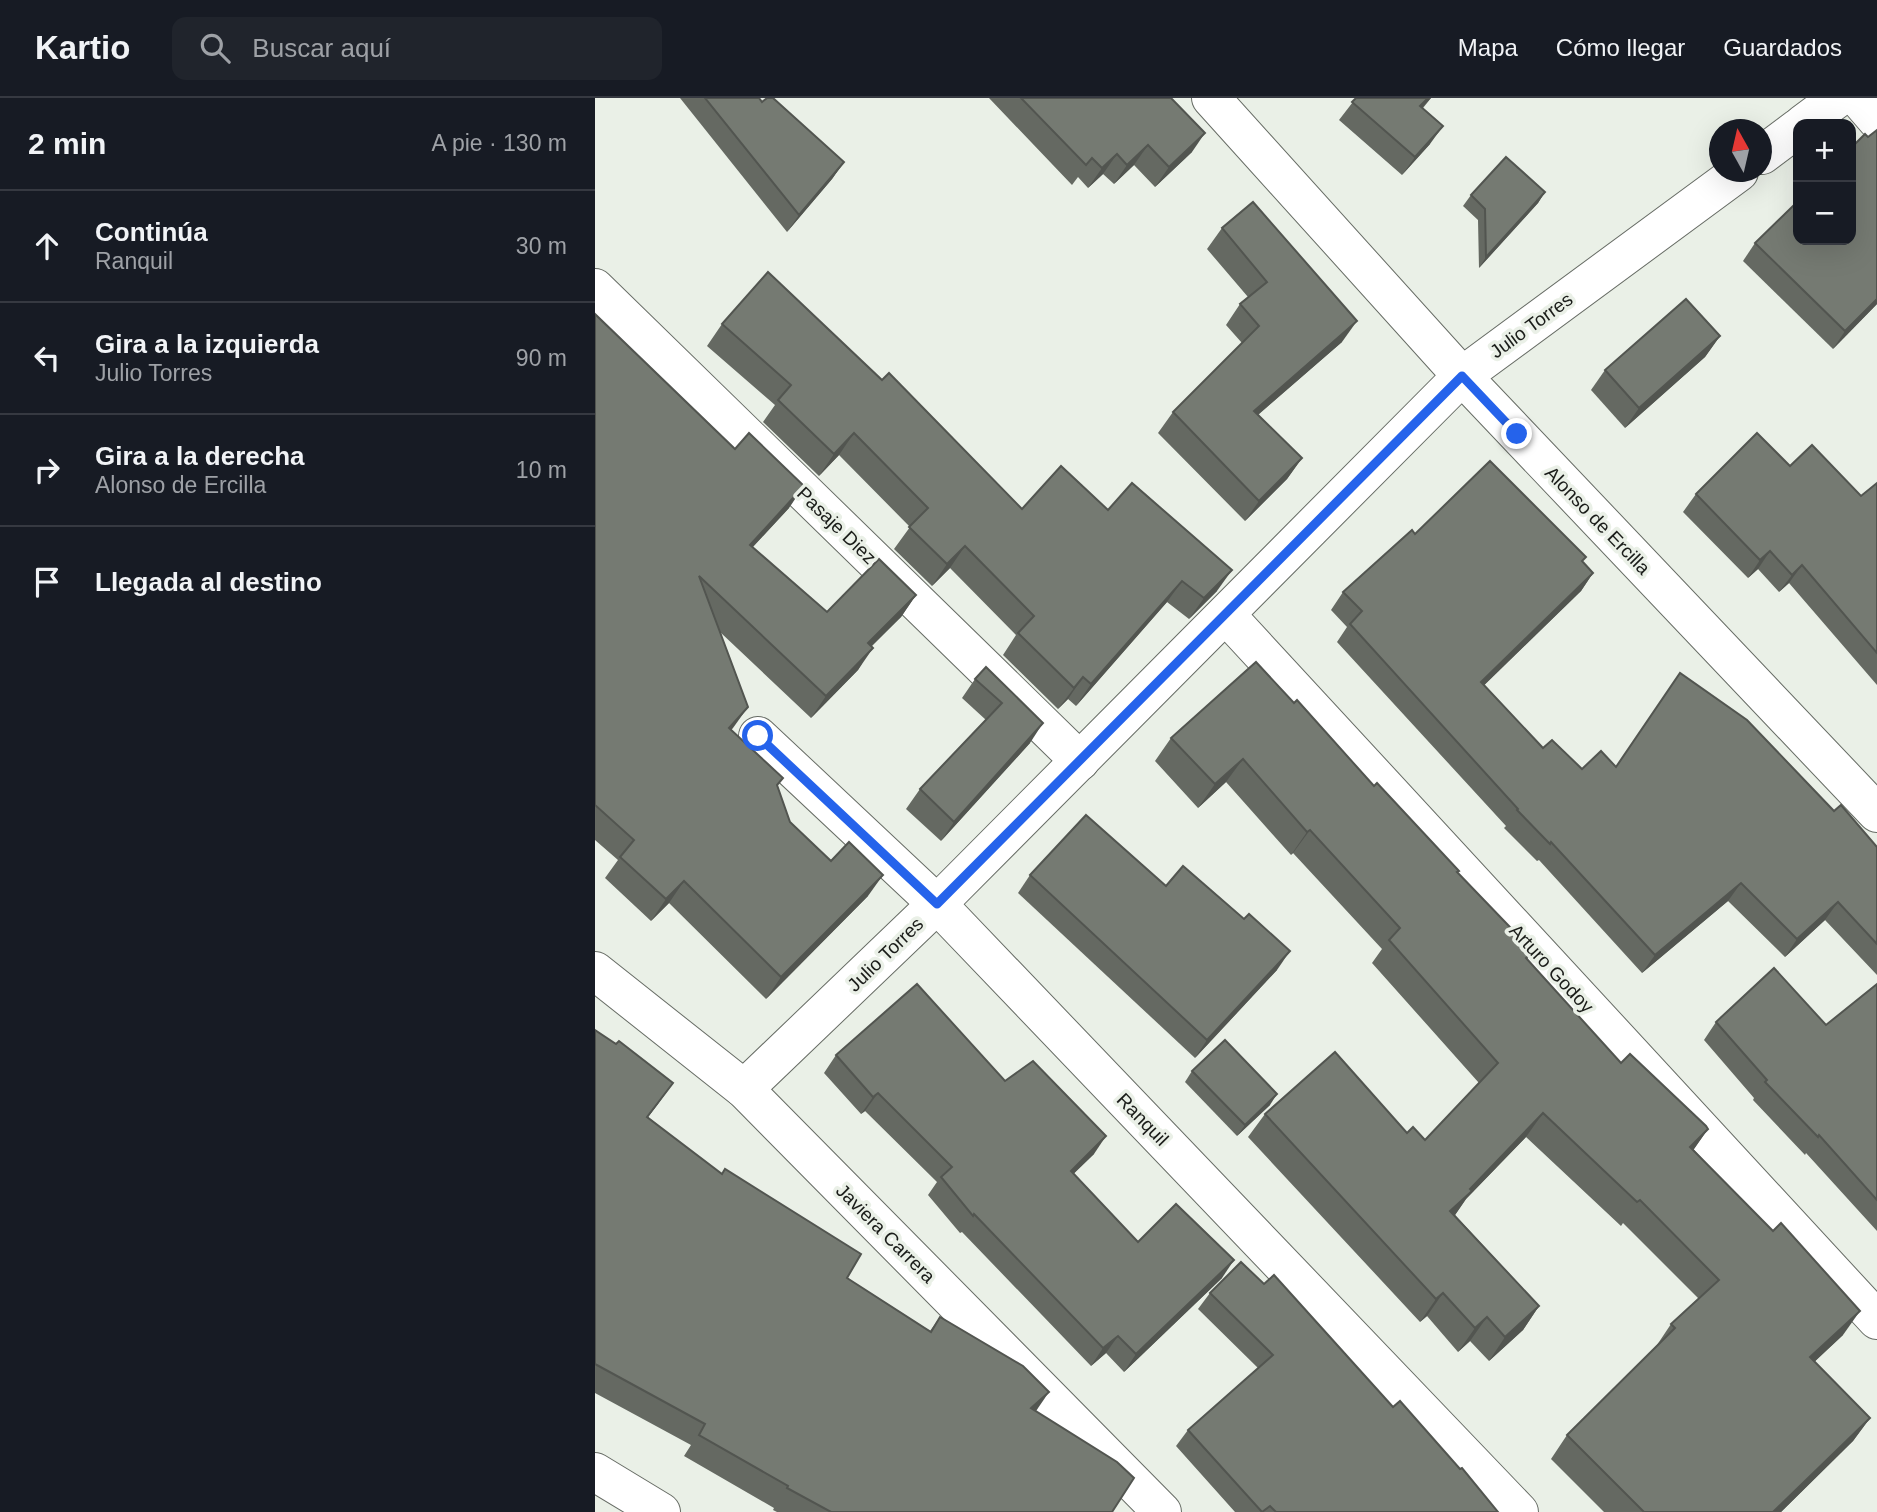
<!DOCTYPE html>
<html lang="es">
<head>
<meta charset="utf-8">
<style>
	body { margin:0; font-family:Arial,sans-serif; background:#20242c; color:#f1f3f6 }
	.controls { position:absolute; right:21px; top:21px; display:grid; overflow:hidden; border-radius:14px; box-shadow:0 7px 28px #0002 }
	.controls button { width:63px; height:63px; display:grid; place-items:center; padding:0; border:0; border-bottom:2px solid #363941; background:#171b24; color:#f1f3f6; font:35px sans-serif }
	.compass { position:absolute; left:1114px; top:21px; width:63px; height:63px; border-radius:50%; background:#171b24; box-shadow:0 7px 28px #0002; rotate:352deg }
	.stop { position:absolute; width:21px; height:21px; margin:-16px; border:5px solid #2563eb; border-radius:50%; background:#fff }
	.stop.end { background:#2563eb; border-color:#fff; box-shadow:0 2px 7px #0008 }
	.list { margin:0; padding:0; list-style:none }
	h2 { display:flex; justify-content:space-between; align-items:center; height:91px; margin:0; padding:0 28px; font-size:30px }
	h2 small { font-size:23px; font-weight:400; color:#9ea1a6 }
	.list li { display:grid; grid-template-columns:46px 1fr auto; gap:21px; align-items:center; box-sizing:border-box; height:112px; padding:0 28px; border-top:2px solid #363941 }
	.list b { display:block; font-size:26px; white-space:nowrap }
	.list p { margin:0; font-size:23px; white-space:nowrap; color:#9ea1a6 }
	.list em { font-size:23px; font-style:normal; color:#9ea1a6 }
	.icon { flex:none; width:38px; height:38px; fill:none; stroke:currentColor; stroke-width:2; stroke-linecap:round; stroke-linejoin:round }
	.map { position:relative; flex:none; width:1282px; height:1414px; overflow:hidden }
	header { display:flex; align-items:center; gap:42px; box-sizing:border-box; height:98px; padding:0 35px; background:#171b24; border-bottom:2px solid #363941 }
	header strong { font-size:33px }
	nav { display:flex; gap:38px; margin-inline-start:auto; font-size:24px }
	.search { width:490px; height:63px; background:#20242c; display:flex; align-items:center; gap:18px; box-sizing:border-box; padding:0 24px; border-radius:14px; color:#9ea1a6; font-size:26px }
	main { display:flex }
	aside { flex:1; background:#171b24 }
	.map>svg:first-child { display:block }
</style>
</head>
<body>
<header>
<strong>Kartio</strong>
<div class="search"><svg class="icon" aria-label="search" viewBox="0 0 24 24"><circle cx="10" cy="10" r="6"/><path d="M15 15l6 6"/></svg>Buscar aquí</div>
<nav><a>Mapa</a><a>Cómo llegar</a><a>Guardados</a></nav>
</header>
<main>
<aside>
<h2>2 min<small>A pie · 130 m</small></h2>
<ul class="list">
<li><svg class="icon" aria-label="ahead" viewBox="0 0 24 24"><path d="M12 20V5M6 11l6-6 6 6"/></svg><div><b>Continúa</b><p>Ranquil</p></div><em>30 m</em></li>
<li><svg class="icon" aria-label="left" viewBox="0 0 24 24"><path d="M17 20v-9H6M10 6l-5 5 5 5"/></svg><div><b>Gira a la izquierda</b><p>Julio Torres</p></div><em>90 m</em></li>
<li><svg class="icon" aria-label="right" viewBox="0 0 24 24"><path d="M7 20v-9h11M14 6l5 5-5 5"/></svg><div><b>Gira a la derecha</b><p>Alonso de Ercilla</p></div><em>10 m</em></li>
<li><svg class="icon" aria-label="arrive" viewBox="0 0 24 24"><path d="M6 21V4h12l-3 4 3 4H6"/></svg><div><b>Llegada al destino</b></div></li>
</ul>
</aside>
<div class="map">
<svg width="1282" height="1414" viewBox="0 0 1282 1414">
	<rect width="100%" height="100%" fill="#eaf0e7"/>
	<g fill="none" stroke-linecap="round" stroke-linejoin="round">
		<defs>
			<g id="minor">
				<polyline points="616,0 867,278 1282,715"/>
				<polyline points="1263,0 1282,22"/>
				<polyline points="1208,26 1243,0"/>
				<polyline points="1167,57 1203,30"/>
				<polyline points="0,190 485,663"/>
				<polyline points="631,517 1282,1222"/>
				<polyline points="163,638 342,806 924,1414"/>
				<polyline points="0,873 149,991 567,1414"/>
				<polyline points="149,991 342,806 867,278 1144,74"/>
				<polyline points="0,1374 66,1414"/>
			</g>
		</defs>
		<use href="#minor" stroke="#676c65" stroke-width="40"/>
		<use href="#minor" stroke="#fff" stroke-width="38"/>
	</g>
	<g fill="#656962">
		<polygon points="85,0 164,0 167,4 249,64 237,81 192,134"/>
		<polygon points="394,0 576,0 597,54 560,89 539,67 519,86 508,76 493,90 483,79 477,87"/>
		<polygon points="761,0 836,0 828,10 835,46 807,77 744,22"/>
		<polygon points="1282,32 1282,206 1238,251 1148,163 1160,145"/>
		<polygon points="950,94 943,105 884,170 883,122 868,108 876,97"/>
		<polygon points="627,130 747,244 663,317 707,360 692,381 650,423 563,335 578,314 647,245 631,227 645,206 653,199 612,151"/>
		<polygon points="0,216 194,410 157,450 232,514 321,497 306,519 276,549 263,572 216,620 125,534 136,632 182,689 195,724 273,798 171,901 74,805 56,823 10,780 23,762 0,742"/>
		<polygon points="127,226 287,282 427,411 513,412 622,493 594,521 572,504 481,608 473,601 463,611 408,557 421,537 355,470 337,488 299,451 315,429 244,357 224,378 168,324 180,307 112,248"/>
		<polygon points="1125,238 1110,259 1030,330 996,292 1010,272"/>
		<polygon points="1195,368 1266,398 1282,385 1282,587 1194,485 1184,494 1163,471 1153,480 1088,414 1101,396"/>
		<polygon points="820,436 988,464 998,475 986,493 889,587 948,650 987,671 1020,669 1239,713 1282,749 1282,877 1230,822 1190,859 1133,803 1047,875 944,762 942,763 909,730 911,728 742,544 752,529 736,512 748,494"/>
		<polygon points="391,569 435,645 346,743 311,711 325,691 391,622 367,600 380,581"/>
		<polygon points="699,605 938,853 932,862 1026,965 1113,1031 1098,1052 1248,1237 1219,1264 1275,1320 1258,1343 1186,1414 1009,1414 956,1361 972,1337 1060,1250 1076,1226 1104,1201 1028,1125 1026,1128 931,1039 871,1101 860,1117 944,1208 928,1232 894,1263 875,1243 863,1254 832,1218 825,1224 653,1039 670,1016 812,1035 830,1042 884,985 777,865 787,851 698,755 696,757 631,684 603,710 560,663 576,640"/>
		<polygon points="435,777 571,788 682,872 600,960 423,795"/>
		<polygon points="1282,886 1282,1133 1211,1055 1210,1057 1158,1002 1159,1000 1109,942 1121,924 1231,927"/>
		<polygon points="0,932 78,985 53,1019 252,1180 335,1233 345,1219 441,1313 517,1414 182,1414 178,1412 179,1410 89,1358 96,1347 0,1295"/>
		<polygon points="241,957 410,983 499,1056 478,1076 543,1144 627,1180 529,1274 511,1255 496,1268 367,1134 365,1135 333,1097 342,1084 270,1013 266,1016 229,975"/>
		<polygon points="597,973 675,1007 642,1038 590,984"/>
		<polygon points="615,1195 798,1309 903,1414 640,1414 581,1348 593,1332 663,1270 603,1211"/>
	</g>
	<g fill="#525550">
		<polygon points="833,0 836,0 812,26 825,8"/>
		<polygon points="848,28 835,46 807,77 820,59"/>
		<polygon points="610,35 597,54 560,89 574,69"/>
		<polygon points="553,47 539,67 519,86 532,67"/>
		<polygon points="522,56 508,76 493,90 507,70"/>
		<polygon points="249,64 237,81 192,134 204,117"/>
		<polygon points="950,94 943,105 884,170 891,159"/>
		<polygon points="1282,201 1282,206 1238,251 1250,233"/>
		<polygon points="762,223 747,244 644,333 659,313"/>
		<polygon points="1125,238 1110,259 1030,330 1044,310"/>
		<polygon points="259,335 244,357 224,378 239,356"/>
		<polygon points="707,360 692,381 650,423 664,403"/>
		<polygon points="209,388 194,410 139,469 155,447"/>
		<polygon points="370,448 355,470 337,488 352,466"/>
		<polygon points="1175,453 1163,471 1153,480 1165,462"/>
		<polygon points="1207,467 1194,485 1184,494 1197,477"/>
		<polygon points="637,472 622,493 594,521 609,500"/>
		<polygon points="998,475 986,493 874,602 886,584"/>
		<polygon points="587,483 572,504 481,608 496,586"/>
		<polygon points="321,497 306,519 257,567 273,545"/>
		<polygon points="278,550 263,572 216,620 231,598"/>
		<polygon points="488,579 473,601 463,611 479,590"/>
		<polygon points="153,609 138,630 119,651 134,630"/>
		<polygon points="448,625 435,645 346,743 359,724"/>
		<polygon points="648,661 631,684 603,710 620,686"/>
		<polygon points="715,732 698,755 696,757 712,734"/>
		<polygon points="288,777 273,798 171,901 186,879"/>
		<polygon points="89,783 74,805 56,823 71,801"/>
		<polygon points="1146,785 1133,803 1047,875 1060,857"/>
		<polygon points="1243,804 1230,822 1190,859 1202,841"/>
		<polygon points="695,853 682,872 600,960 612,942"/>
		<polygon points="78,985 63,1006 37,1040 52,1019"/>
		<polygon points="283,995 270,1013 266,1016 278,999"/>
		<polygon points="682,996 675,1007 642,1038 650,1027"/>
		<polygon points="948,1015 931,1039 871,1101 860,1117 839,1136 855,1113 875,1091"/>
		<polygon points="1113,1031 1097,1054 1095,1049"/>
		<polygon points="511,1038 499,1056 463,1091 476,1073"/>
		<polygon points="639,1162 627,1180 529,1274 541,1256"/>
		<polygon points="848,1195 832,1218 825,1224 841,1201"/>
		<polygon points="944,1208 928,1232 894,1263 910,1239"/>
		<polygon points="1265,1213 1248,1237 1199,1283 1215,1259"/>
		<polygon points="892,1219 875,1243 863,1254 880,1230"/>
		<polygon points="523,1238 511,1255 496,1268 508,1250"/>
		<polygon points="454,1294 439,1316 436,1310"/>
		<polygon points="1275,1320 1258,1343 1186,1414 1178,1414"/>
	</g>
	<g fill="#757a72" stroke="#525550" stroke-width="2">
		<polygon points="110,0 164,0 167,4 172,0 178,0 249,64 204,117"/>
		<polygon points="426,0 576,0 610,35 574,69 553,47 532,67 522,56 507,70 497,60 491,67"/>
		<polygon points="761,0 833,0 825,8 848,28 820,59 757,4"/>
		<polygon points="1282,32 1282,201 1250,233 1160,145 1203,103 1203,142 1256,142 1256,50 1270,36 1273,39"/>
		<polygon points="911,59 950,94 891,159 890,111 876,97"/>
		<polygon points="658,104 762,223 659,313 707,360 664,403 578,314 664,228 645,206 672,184 627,130"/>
		<polygon points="173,174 287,282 294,275 427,411 466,368 513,412 537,385 637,472 609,500 587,483 496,586 488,579 479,590 423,535 439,518 370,448 352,466 314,429 333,410 259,335 239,356 183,302 196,287 127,226"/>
		<polygon points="1091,201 1125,238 1044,310 1010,272"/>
		<polygon points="0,216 140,351 154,335 209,388 155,447 232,514 284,461 321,497 273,545 278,550 231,598 104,478 153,609 134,630 188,680 182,687 195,724 236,763 254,744 288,777 186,879 89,783 71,801 25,759 39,742 0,707"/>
		<polygon points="1162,335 1195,368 1217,347 1266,398 1282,385 1282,555 1207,467 1197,477 1175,453 1165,462 1101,396"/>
		<polygon points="895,363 991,459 987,463 998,475 886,584 948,650 957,642 987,671 1006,653 1021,669 1085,575 1152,622 1239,713 1246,707 1282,749 1282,846 1243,804 1202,841 1146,785 1060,857 956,744 955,746 922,712 923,711 755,526 767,513 748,494 817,432 820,436"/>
		<polygon points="661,564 699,605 702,602 779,688 782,685 864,773 862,774 938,853 931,860 1026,965 1035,956 1111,1028 1113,1031 1095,1049 1178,1133 1186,1125 1265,1213 1215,1259 1275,1320 1178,1414 1049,1414 972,1337 1080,1230 1076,1226 1124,1182 1045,1102 1042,1104 948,1015 875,1091 877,1093 855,1113 944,1208 910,1239 892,1219 880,1230 848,1195 841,1201 670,1016 740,954 812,1035 818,1029 830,1042 903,965 794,842 805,830 715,732 712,734 648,661 620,686 576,640"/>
		<polygon points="391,569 448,625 359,724 325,691 407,605 380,581"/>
		<polygon points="491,717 571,788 588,768 649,821 654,816 695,853 612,942 435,777"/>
		<polygon points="1179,870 1231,927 1282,886 1282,1102 1224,1037 1223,1039 1170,984 1172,982 1121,924"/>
		<polygon points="322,886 410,983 438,963 511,1038 476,1073 543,1144 581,1106 639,1162 541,1256 523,1238 508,1250 379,1116 378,1118 346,1079 357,1069 283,995 278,999 241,957"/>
		<polygon points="0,932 21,946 24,943 78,985 52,1019 127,1076 130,1071 266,1156 252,1180 336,1234 345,1219 428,1268 454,1294 436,1310 522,1364 539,1380 517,1414 236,1414 192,1390 193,1388 104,1337 110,1326 0,1266"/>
		<polygon points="630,942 682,996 650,1027 597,973"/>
		<polygon points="646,1164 669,1186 679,1177 798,1309 805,1303 865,1371 867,1370 903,1414 681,1414 675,1408 667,1414 593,1332 678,1257 615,1195"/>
	</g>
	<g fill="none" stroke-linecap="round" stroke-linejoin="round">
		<polyline stroke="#2563eb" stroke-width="9" points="163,638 342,806 867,278 922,336"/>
	</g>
	<g text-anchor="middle" stroke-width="7" stroke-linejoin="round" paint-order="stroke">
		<g font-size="19" fill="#1a1c19" stroke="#eaf0e7">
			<text transform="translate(936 227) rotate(-36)" y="7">Julio Torres</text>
			<text transform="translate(1003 422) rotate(46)" y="7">Alonso de Ercilla</text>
			<text transform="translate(242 427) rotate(44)" y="7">Pasaje Diez</text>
			<text transform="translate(290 856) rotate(-44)" y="7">Julio Torres</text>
			<text transform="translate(957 870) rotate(47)" y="7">Arturo Godoy</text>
			<text transform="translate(548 1021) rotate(46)" y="7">Ranquil</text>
			<text transform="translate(291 1135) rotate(45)" y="7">Javiera Carrera</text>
		</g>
	</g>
</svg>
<div class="controls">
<button>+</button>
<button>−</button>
</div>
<svg class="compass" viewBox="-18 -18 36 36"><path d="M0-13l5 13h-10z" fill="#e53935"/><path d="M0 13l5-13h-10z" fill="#9ea1a6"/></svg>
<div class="stop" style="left:163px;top:638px"></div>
<div class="stop end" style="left:922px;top:336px"></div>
</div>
</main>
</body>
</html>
